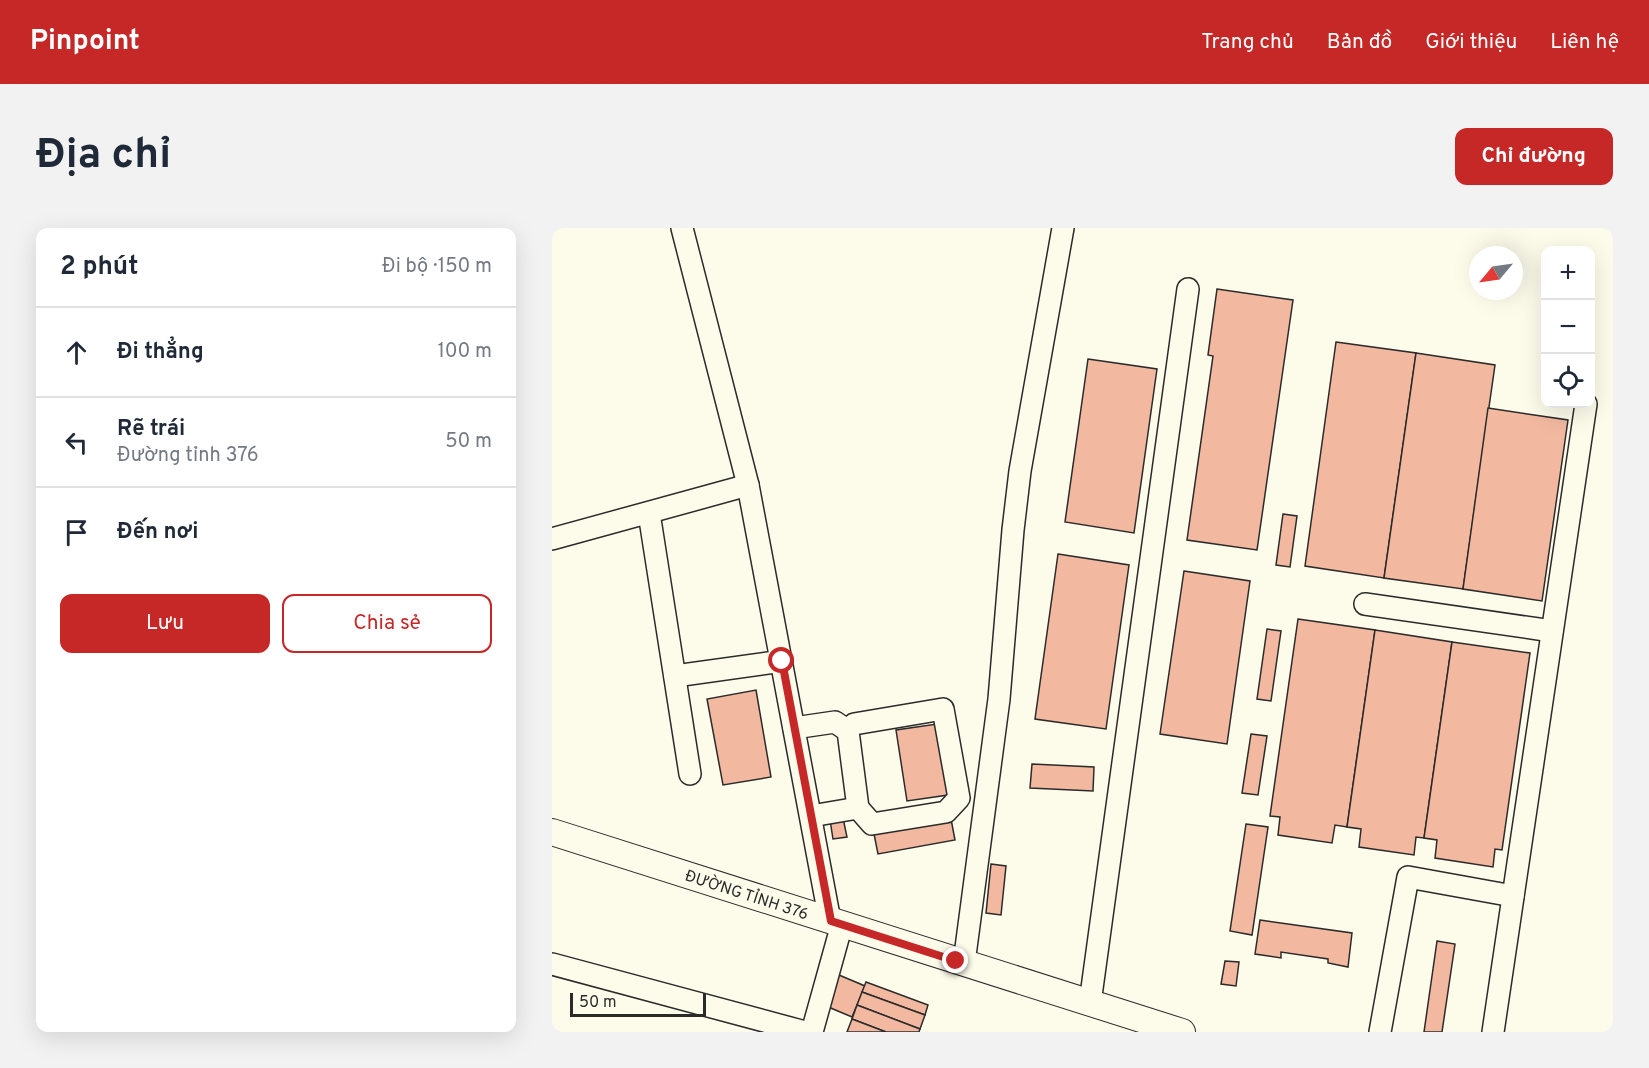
<!DOCTYPE html>
<html lang="vi">
<head>
<meta charset="utf-8">
<style>
	body { margin:0; font-family:Overpass,sans-serif; background:#f2f2f3; color:#1f2937 }
	.controls { position:absolute; right:18px; top:18px; display:grid; overflow:hidden; border-radius:12px; box-shadow:0 6px 24px #0002 }
	.controls button { width:54px; height:54px; display:grid; place-items:center; padding:0; border:0; border-bottom:2px solid #e0e1e3; background:#fff; color:#1f2937; font:30px sans-serif }
	.compass { position:absolute; left:917px; top:18px; width:54px; height:54px; border-radius:50%; background:#fff; box-shadow:0 6px 24px #0002; rotate:241deg }
	.scale { position:absolute; left:18px; bottom:15px; width:136px; box-sizing:border-box; padding-left:6px; border:3px solid #2b2b2b; border-top:0; font-size:16px; line-height:21px; white-space:nowrap; color:#2b2b2b; -webkit-text-stroke:4px #fdfbea; paint-order:stroke }
	.stop { position:absolute; width:18px; height:18px; margin:-14px; border:4px solid #c62828; border-radius:50%; background:#fff }
	.stop.end { background:#c62828; border-color:#fff; box-shadow:0 2px 6px #0008 }
	.list { margin:0; padding:0; list-style:none }
	h2 { display:flex; justify-content:space-between; align-items:center; height:78px; margin:0; padding:0 24px; font-size:26px }
	h2 small { font-size:20px; font-weight:400; color:#747a83 }
	.list li { display:grid; grid-template-columns:39px 1fr auto; gap:18px; align-items:center; box-sizing:border-box; height:90px; padding:0 24px; border-top:2px solid #e0e1e3 }
	.list b { display:block; font-size:22px; white-space:nowrap }
	.list p { margin:0; font-size:20px; white-space:nowrap; color:#747a83 }
	.list em { font-size:20px; font-style:normal; color:#747a83 }
	.actions { display:flex; gap:12px; padding:18px 24px }
	.actions a { flex:1; padding:14px 0; border:2px solid #c62828; border-radius:12px; text-align:center; font-size:21px; color:#c62828 }
	.actions .main { background:#c62828; color:#fff }
	.icon { flex:none; width:33px; height:33px; fill:none; stroke:currentColor; stroke-width:2; stroke-linecap:round; stroke-linejoin:round }
	.map { position:relative; flex:none; width:1061px; height:804px; overflow:hidden; border-radius:12px }
	header { display:flex; align-items:center; gap:36px; box-sizing:border-box; height:84px; padding:0 30px; background:#c62828; color:#fff }
	header strong { font-size:28px }
	nav { display:flex; gap:33px; margin-inline-start:auto; font-size:21px }
	.intro { display:flex; align-items:center; justify-content:space-between; box-sizing:border-box; height:144px; padding:0 36px }
	h1 { margin:0; font-size:42px }
	.button { padding:15px 27px; border-radius:12px; background:#c62828; color:#fff; font-size:21px; font-weight:700 }
	main { display:flex; gap:36px; padding:0 36px }
	aside { flex:1; background:#fff; border-radius:12px; box-shadow:0 6px 24px #0002 }
	.map>svg:first-child { display:block }
</style>
</head>
<body>
<header>
<strong>Pinpoint</strong>
<nav><a>Trang chủ</a><a>Bản đồ</a><a>Giới thiệu</a><a>Liên hệ</a></nav>
</header>
<div class="intro"><h1>Địa chỉ</h1><a class="button">Chỉ đường</a></div>
<main>
<aside>
<h2>2 phút<small>Đi bộ · 150 m</small></h2>
<ul class="list">
<li><svg class="icon" aria-label="ahead" viewBox="0 0 24 24"><path d="M12 20V5M6 11l6-6 6 6"/></svg><div><b>Đi thẳng</b></div><em>100 m</em></li>
<li><svg class="icon" aria-label="left" viewBox="0 0 24 24"><path d="M17 20v-9H6M10 6l-5 5 5 5"/></svg><div><b>Rẽ trái</b><p>Đường tỉnh 376</p></div><em>50 m</em></li>
<li><svg class="icon" aria-label="arrive" viewBox="0 0 24 24"><path d="M6 21V4h12l-3 4 3 4H6"/></svg><div><b>Đến nơi</b></div></li>
</ul>
<div class="actions"><a class="main">Lưu</a><a>Chia sẻ</a></div>
</aside>
<div class="map">
<svg width="1061" height="804" viewBox="0 0 1061 804">
	<rect width="100%" height="100%" fill="#fdfbea"/>
	<g fill="#f2b8a0" stroke="#2b2b2b" stroke-width="1.5">
		<polygon points="665,61 741,72 705,322 635,312 661,128 656,127"/>
		<polygon points="784,114 864,125 832,350 753,338"/>
		<polygon points="864,125 943,137 911,361 832,350"/>
		<polygon points="536,131 605,141 582,305 513,294"/>
		<polygon points="936,180 1016,192 990,373 911,361"/>
		<polygon points="731,286 745,288 738,339 724,337"/>
		<polygon points="506,326 577,337 554,501 483,491"/>
		<polygon points="632,343 698,353 675,516 608,506"/>
		<polygon points="746,391 823,402 795,599 783,597 780,615 726,607 728,589 718,588"/>
		<polygon points="715,401 729,403 719,473 705,471"/>
		<polygon points="823,402 900,414 872,610 864,609 862,627 807,619 809,601 795,599"/>
		<polygon points="900,414 978,425 950,622 943,621 941,639 883,630 885,612 872,610"/>
		<polygon points="204,462 219,549 171,557 155,471"/>
		<polygon points="385,496 396,567 355,573 344,502"/>
		<polygon points="699,506 715,508 706,567 690,565"/>
		<polygon points="480,536 542,539 541,563 478,560"/>
		<polygon points="291,590 295,609 281,611 278,592"/>
		<polygon points="399,591 403,612 326,626 322,606"/>
		<polygon points="694,596 716,599 700,707 678,703"/>
		<polygon points="439,636 454,638 449,687 434,685"/>
		<polygon points="708,692 800,705 796,739 776,735 776,731 729,724 729,730 703,726"/>
		<polygon points="885,713 903,716 890,804 872,804"/>
		<polygon points="673,733 687,734 684,758 669,756"/>
		<polygon points="287,747 313,758 300,789 274,778"/>
		<polygon points="314,754 376,777 373,787 310,764"/>
		<polygon points="310,764 373,787 368,801 305,777"/>
		<polygon points="305,777 368,801 367,804 334,804 300,791"/>
		<polygon points="300,791 334,804 295,804"/>
	</g>
	<g fill="none" stroke-linecap="round" stroke-linejoin="round">
		<defs>
			<g id="minor">
				<polyline points="130,0 196,257 278,693"/>
				<polyline points="97,285 138,546"/>
				<polyline points="0,311 196,257"/>
				<polyline points="813,376 1000,403"/>
				<polyline points="123,448 230,433"/>
				<polyline points="242,500 283,494 296,503 306,580 320,596 394,584 407,570 391,481 302,496 296,503"/>
				<polyline points="259,588 306,580"/>
				<polyline points="412,735 447,471 461,302 468,243 511,0"/>
				<polyline points="0,736 253,804"/>
				<polyline points="538,775 636,61"/>
				<polyline points="260,804 290,696"/>
				<polyline points="828,804 856,649 961,668"/>
				<polyline points="941,804 1034,176"/>
			</g>
			<polyline id="major" points="0,604 630,804"/>
		</defs>
		<use href="#minor" stroke="#2b2b2b" stroke-width="24"/>
		<use href="#major" stroke="#2b2b2b" stroke-width="28"/>
		<use href="#minor" stroke="#fdfbea" stroke-width="21"/>
		<use href="#major" stroke="#fdfbea" stroke-width="26"/>
	</g>
	<g fill="none" stroke-linecap="round" stroke-linejoin="round">
		<polyline stroke="#c62828" stroke-width="8" points="230,433 279,693 404,733"/>
	</g>
	<g text-anchor="middle" stroke-width="4.5" stroke-linejoin="round" paint-order="stroke">
		<g font-size="16" fill="#2b2b2b" stroke="#fdfbea">
			<text transform="translate(195 666) rotate(18)" y="6">ĐƯỜNG TỈNH 376</text>
		</g>
	</g>
</svg>
<div class="controls">
<button>+</button>
<button>−</button>
<button><svg class="icon" aria-label="locate" viewBox="0 0 24 24"><circle cx="12" cy="12" r="6"/><path d="M12 2v4M12 18v4M2 12h4M18 12h4"/></svg></button>
</div>
<svg class="compass" viewBox="-18 -18 36 36"><path d="M0-13l5 13h-10z" fill="#e53935"/><path d="M0 13l5-13h-10z" fill="#747a83"/></svg>
<div class="scale">50 m</div>
<div class="stop" style="left:230px;top:433px"></div>
<div class="stop end" style="left:404px;top:733px"></div>
</div>
</main>
</body>
</html>
